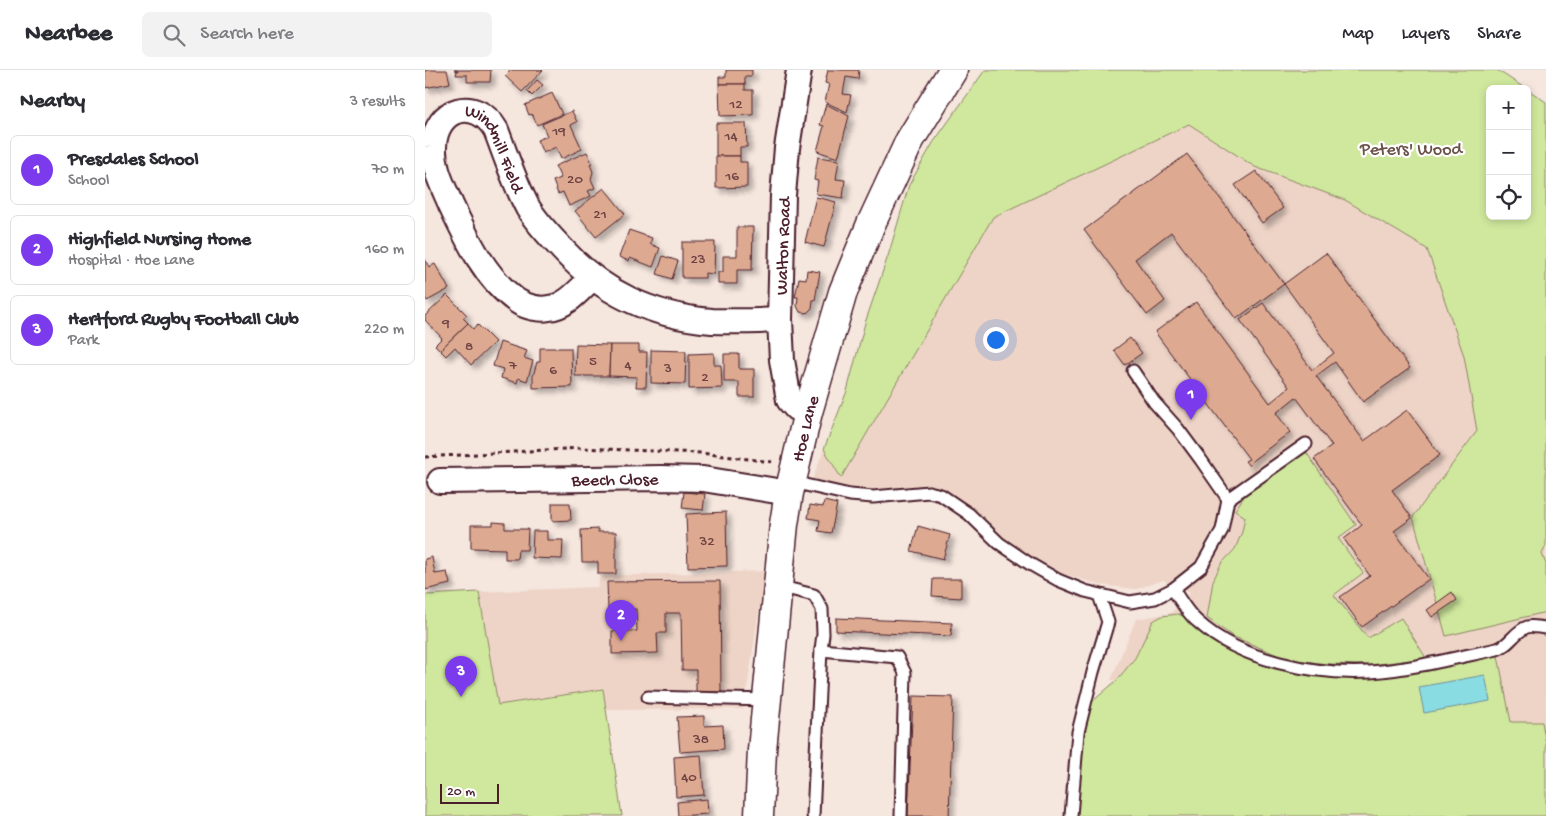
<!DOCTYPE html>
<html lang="en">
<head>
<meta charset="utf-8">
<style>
	body { margin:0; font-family:"Gochi Hand",sans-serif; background:#f2f2f3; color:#2b2b33 }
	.controls { position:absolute; right:15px; top:15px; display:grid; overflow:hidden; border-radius:8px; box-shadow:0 2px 8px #0003 }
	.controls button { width:45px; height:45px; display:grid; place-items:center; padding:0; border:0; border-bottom:1px solid #e1e1e2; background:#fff; color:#2b2b33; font:25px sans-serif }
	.scale { position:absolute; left:15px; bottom:12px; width:59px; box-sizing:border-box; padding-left:5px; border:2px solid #4a1f2b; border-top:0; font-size:14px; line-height:18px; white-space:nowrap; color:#4a1f2b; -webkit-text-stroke:4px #fff; paint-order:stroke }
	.you { position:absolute; left:570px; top:269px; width:18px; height:18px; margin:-12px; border:4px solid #fff; border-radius:50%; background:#1a73e8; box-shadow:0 0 0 8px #1a73e833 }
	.badge { display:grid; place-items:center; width:32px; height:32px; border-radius:50%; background:#7c3aed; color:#fff; font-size:16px; font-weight:700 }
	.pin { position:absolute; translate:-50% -41px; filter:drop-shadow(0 1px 2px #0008) }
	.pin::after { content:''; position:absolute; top:26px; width:18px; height:15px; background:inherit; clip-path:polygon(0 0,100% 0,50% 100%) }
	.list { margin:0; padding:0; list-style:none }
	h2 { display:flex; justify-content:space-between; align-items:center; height:65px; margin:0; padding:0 20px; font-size:21px }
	h2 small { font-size:16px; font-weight:400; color:#7c7c81 }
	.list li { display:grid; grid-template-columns:32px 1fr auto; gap:15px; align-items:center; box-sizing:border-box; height:70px; margin:0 10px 10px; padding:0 10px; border:1px solid #e1e1e2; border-radius:8px }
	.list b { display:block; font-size:19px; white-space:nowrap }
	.list p { margin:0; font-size:16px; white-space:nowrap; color:#7c7c81 }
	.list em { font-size:16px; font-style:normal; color:#7c7c81 }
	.icon { flex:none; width:28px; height:28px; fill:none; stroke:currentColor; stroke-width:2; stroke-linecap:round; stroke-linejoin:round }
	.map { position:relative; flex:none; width:1121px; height:746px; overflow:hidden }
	header { display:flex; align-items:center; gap:30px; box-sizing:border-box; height:70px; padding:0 25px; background:#fff; border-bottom:1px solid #e1e1e2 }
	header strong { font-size:24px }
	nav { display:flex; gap:28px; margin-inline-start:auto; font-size:18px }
	.search { width:350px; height:45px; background:#f2f2f3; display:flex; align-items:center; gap:12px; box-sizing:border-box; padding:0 18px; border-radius:8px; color:#7c7c81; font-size:19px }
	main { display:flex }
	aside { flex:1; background:#fff }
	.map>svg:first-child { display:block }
</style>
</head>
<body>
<header>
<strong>Nearbee</strong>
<div class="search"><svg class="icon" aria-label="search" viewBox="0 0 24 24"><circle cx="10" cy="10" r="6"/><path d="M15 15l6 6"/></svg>Search here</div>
<nav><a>Map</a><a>Layers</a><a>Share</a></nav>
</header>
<main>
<aside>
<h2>Nearby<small>3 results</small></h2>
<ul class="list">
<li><span class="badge">1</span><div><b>Presdales School</b><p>School</p></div><em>70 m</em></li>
<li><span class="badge">2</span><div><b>Highfield Nursing Home</b><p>Hospital · Hoe Lane</p></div><em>160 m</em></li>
<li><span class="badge">3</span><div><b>Hertford Rugby Football Club</b><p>Park</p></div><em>220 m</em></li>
</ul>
</aside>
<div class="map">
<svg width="1121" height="746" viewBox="0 0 1121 746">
	<defs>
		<filter id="shadow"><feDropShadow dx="4.5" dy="4.5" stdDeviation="2.5" flood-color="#0004"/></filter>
	</defs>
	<rect width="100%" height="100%" fill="#f5e6de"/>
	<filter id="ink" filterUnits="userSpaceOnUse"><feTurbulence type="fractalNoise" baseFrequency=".02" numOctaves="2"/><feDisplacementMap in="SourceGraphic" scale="10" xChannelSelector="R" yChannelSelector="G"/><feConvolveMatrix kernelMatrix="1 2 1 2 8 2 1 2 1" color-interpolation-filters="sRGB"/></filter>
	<g filter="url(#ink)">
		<g fill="#eed4c7">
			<polygon points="1072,0 1101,19 1065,19 1065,146 1102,146 1102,19 1121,32 1121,746 667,632 692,610 686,610 711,549 746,543 765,523 738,510 711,519 675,515 636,503 608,491 514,426 451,427 385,415 422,321 440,253 464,183 484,115 508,73"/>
			<polygon points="340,501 319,639 181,640 178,619 73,635 54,522 173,517 175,506"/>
		</g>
		<g fill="#cfe89d" stroke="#8c8464">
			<polygon points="560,0 1072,0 1101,19 1065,19 1065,146 1102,146 1102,19 1121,32 1121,476 1117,484 1121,494 1121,542 1021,566 988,447 1052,361 1039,286 1002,179 920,130 830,97 764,54 568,147 416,408 399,379 422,321 440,253 464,183 484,115 508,73"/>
			<polygon points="881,382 931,455 913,468 938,503 909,525 943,568 976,548 1001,588 945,595 902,594 862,589 807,566 782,548 788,511 796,494 810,479 817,462 820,447 810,440 823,421"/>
			<polygon points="54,522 73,635 178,619 197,746 0,746 0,525"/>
			<polygon points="753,544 760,547 765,554 783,569 840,594 944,607 1073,586 1086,652 1117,652 1121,674 1121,746 651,746 661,648 667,632 692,610 710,588 728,551 737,546"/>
		</g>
		<polygon fill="#8adce3" stroke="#709099" points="1060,605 1065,631 999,643 994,617"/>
		<g fill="#ddaa91" stroke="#4a1f2b" filter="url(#shadow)">
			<polygon points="0,0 22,0 25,13 0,18"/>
			<polygon points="29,0 66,0 65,12 42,12 42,5 31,5 32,0"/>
			<polygon points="86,0 118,0 97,22 80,6"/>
			<polygon points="301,0 327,0 327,6 320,6 320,14 294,14 294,7 301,7"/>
			<polygon points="403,0 434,0 433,9 421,7 418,24 426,25 422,42 400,32 404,14 400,13"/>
			<polygon points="112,10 118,15 107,26 102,21"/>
			<polygon points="294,14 320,14 320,20 328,20 328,45 295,46"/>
			<polygon points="127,23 137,44 112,55 107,44 104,45 100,35"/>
			<polygon points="401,34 424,46 413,88 392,81 399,56 395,55"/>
			<polygon points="147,41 152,52 146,55 157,79 136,89 131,77 118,83 112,70 122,66 117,54"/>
			<polygon points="291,53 321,53 322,77 315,77 315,86 291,86"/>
			<polygon points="162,82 167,93 165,94 168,102 166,109 170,118 163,121 166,126 144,136 138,122 133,124 128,111 136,108 130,96"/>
			<polygon points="762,84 859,214 811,249 746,162 710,189 740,231 722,245 659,160"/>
			<polygon points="291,86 315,86 315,92 322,92 322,117 291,118"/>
			<polygon points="393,87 414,90 411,109 420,110 418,128 391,124 393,111 389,110"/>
			<polygon points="831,101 858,138 837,153 810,115"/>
			<polygon points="179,118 200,144 171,167 150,141"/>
			<polygon points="391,127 411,132 399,177 380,172"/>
			<polygon points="312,157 328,157 327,200 312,200 312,214 293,214 293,202 298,202 298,186 312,186"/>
			<polygon points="204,160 227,168 225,174 235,178 228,197 205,188 204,191 194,187"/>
			<polygon points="257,172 290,172 289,204 280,203 280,208 257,208"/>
			<polygon points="901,183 985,298 938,332 910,292 891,306 939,371 982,340 1015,385 967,420 987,448 969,461 1004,509 937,557 915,527 945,506 919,469 937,455 889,389 907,376 871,327 851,343 865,362 828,390 824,396 820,391 824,389 730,262 771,232 845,333 864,317 815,250 838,233 887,300 909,283 859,214"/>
			<polygon points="238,186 253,191 247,209 232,204"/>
			<polygon points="0,189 4,197 10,194 24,219 2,231 0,228"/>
			<polygon points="382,200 395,202 390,230 388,230 387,238 382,243 375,242 372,236 373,227 370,227 374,208 381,209"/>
			<polygon points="22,225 42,245 38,248 43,253 15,280 10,275 17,268 0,250 0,246"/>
			<polygon points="43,253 48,259 53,255 70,272 46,295 30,277 21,286 15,280"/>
			<polygon points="705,268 717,283 700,295 689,280"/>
			<polygon points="75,272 102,281 99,288 108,291 102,311 93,308 92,313 76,308 78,299 68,296"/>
			<polygon points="151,274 185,275 184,306 150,306"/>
			<polygon points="185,275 214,275 214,282 222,282 221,317 211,317 212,307 184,306"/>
			<polygon points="115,278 146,278 147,317 108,318 108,306 112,292 115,292"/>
			<polygon points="226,280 261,281 260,314 226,313"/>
			<polygon points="289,283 289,295 296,295 297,318 264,319 264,284"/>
			<polygon points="299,284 314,284 314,299 329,299 329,327 314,327 314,312 299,312"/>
			<polygon points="259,422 280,424 278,440 257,438"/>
			<polygon points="399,431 412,434 406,463 393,461 395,450 383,448 385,435 398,437"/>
			<polygon points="127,433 145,433 146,450 127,451"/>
			<polygon points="301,442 302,496 263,497 261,444"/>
			<polygon points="68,452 80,453 80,459 103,459 102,480 93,480 92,489 80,489 80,479 46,478 46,455 68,455"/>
			<polygon points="493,456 525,465 518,489 486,481"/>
			<polygon points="173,459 173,462 191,462 191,504 173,504 173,492 157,492 156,460"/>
			<polygon points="108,461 122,461 122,470 138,470 137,489 107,488"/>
			<polygon points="7,487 10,504 22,502 25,514 0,520 0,489"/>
			<polygon points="508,509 536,509 536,528 507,526"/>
			<polygon points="295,511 296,622 271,622 271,600 257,600 256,543 241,543 241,563 232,563 233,583 187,584 187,561 212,561 211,539 183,539 182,512"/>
			<polygon points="1027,522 1032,530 1007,547 1002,540"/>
			<polygon points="411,548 527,553 526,566 411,561"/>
			<polygon points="488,626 528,627 524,746 483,746"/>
			<polygon points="279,646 279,656 298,655 299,679 255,682 252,647"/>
			<polygon points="276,685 279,725 251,727 249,687"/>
			<polygon points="282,729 283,744 253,746 252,732"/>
		</g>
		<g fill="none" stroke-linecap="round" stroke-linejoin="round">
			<defs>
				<g id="lane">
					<polyline points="708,301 729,332 753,359 776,390 803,429"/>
					<polyline points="367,412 425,425 448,427 504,422 516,425 544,444 574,473 605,494 633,510 660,521 705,532 730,528 748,519 776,497 797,460 803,429 881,374"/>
					<polyline points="353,516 389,525 397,539 398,564 396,580 388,746"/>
					<path d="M748 519C755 530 763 544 773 552 816 591 889 605 945 602 988 599 1030 588 1072 579 1084 576 1090 561 1102 557 1108 555 1115 558 1121 558"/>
					<polyline points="396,580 472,587 480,603 476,746"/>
					<polyline points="223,627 342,630"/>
					<polyline points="646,746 653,662 668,602 683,552 674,525"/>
				</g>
				<g id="street">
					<polyline points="374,0 362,78 358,125 355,250 357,290 364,330 371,338 383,342"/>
					<path id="s1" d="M167 208C154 220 142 236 124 238 114 240 101 237 92 231 60 208 42 169 26 135 18 116 8 98 9 77 10 37 51 26 71 60 81 86 90 114 103 138 112 153 125 166 137 179 178 223 226 246 287 251 309 252 333 251 355 250"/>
					<path id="s2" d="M15 411 236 408 278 409 364 423"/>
				</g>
				<g id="secondary">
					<path id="s3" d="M334 746 337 680 359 454 364 423 383 342 418 222 446 154 485 70 528 0"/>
				</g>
			</defs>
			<use href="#lane" stroke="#4a1f2b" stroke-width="15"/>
			<use href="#street" stroke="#4a1f2b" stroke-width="28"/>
			<use href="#secondary" stroke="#4a1f2b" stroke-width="31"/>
			<polyline stroke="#4a1f2b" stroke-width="3" stroke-dasharray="4 4" stroke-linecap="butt" points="0,387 156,378 276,383 348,392"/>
			<use href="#lane" stroke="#fff" stroke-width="11"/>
			<use href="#street" stroke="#fff" stroke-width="24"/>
			<use href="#secondary" stroke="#fff" stroke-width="28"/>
		</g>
	</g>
	<g text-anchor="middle" stroke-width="4.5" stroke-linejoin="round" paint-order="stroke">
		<g font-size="15" fill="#6f4244">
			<text x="311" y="38">12</text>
			<text x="134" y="65">19</text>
			<text x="306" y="70">14</text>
			<text x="307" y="110">16</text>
			<text x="150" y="113">20</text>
			<text x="175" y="148">21</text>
			<text x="273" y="193">23</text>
			<text x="21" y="257">9</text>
			<text x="44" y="280">8</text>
			<text x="168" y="295">5</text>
			<text x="88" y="299">7</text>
			<text x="203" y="299">4</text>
			<text x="243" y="302">3</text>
			<text x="128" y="304">6</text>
			<text x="280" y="311">2</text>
			<text x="282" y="475">32</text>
			<text x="276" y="673">38</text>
			<text x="264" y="711">40</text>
		</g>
		<g font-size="18" fill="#6b5148" stroke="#fff">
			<text x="986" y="84">Peters' Wood</text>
		</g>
		<g font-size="18" fill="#4a1f2b" stroke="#fff">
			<text dy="6" stroke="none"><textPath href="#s1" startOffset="372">Windmill Field</textPath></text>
			<text transform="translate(357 176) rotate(-88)" y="6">Walton Road</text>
			<text dy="6" stroke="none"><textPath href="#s3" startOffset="391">Hoe Lane</textPath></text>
			<text dy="6" stroke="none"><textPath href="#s2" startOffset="175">Beech Close</textPath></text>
		</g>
	</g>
</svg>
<div class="controls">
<button>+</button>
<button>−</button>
<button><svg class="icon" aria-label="locate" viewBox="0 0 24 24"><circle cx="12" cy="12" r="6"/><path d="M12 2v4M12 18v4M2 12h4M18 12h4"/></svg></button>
</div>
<div class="scale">20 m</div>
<div class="you"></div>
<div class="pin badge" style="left:766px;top:350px">1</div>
<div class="pin badge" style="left:196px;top:571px">2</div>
<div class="pin badge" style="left:36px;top:627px">3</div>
</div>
</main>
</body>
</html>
